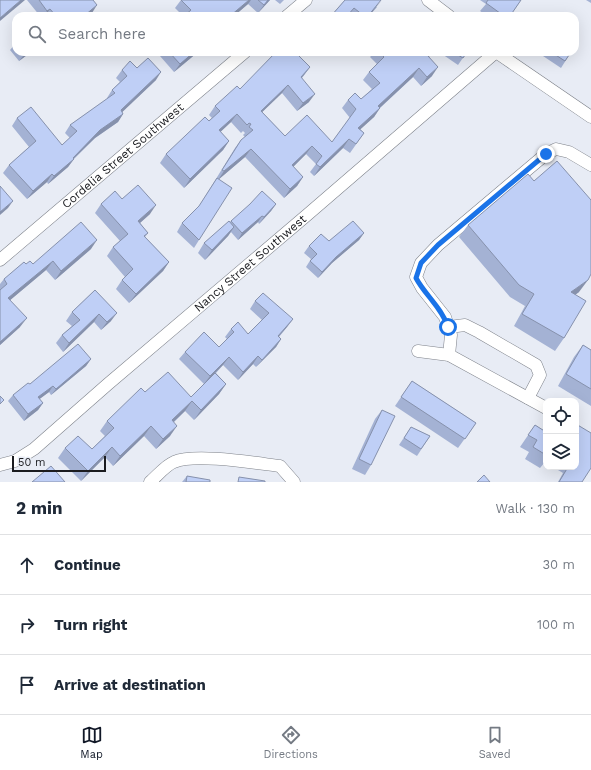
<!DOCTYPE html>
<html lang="en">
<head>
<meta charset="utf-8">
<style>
	body { margin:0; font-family:"Work Sans",sans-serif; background:#f2f2f3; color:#1f2937 }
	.controls { position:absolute; right:12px; bottom:12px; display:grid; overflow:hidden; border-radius:8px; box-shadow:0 4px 16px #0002 }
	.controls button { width:36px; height:36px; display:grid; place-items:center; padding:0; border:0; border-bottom:1px solid #e0e1e3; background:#fff; color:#1f2937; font:20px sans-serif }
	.scale { position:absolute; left:12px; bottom:10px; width:94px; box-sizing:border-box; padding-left:4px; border:2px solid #1b1c20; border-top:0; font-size:11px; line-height:14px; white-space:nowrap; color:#1b1c20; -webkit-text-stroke:3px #e8ecf5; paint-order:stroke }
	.stop { position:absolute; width:12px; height:12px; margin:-9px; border:3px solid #1a73e8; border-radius:50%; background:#fff }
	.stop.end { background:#1a73e8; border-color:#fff; box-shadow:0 1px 4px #0008 }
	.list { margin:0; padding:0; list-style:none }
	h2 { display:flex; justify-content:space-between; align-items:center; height:52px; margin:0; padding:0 16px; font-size:17px }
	h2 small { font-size:13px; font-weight:400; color:#747a83 }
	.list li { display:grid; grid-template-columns:26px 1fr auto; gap:12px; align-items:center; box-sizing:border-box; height:60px; padding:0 16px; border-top:1px solid #e0e1e3 }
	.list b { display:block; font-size:15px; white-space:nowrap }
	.list em { font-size:13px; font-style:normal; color:#747a83 }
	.icon { flex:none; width:22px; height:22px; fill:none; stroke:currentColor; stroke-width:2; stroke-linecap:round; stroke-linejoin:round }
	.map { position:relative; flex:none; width:591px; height:482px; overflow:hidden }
	.search { position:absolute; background:#fff; box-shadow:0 4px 16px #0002; left:12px; right:12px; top:12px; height:44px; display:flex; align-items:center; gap:10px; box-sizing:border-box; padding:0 14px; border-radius:12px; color:#747a83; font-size:15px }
	.sheet { height:232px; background:#fff }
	nav { display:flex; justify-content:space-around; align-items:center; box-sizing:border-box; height:56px; border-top:1px solid #e0e1e3; background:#fff; font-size:11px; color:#747a83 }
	nav a { display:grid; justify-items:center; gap:2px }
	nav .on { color:#111827 }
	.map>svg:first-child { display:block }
</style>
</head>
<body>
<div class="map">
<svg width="591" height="482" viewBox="0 0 591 482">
	<rect width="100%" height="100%" fill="#e8ecf5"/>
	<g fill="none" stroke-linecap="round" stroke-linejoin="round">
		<defs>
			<g id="minor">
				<polyline points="428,0 449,16"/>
				<polyline points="287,16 306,0"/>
				<path id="s1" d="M0 260 245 52"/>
				<polyline points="449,327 465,325 479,332 536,365 540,375 528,398"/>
				<polyline points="418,351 449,355 546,408"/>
				<polyline points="449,355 451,335 445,317 422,288 416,277 421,263 438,245 546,154 556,149 569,152 591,165"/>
				<path id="s2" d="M0 465 15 461 34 449 108 384 307 215 496 52 591 117"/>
				<path d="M150 482C157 476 166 465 174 462 195 453 255 463 280 466L294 482"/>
			</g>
		</defs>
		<use href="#minor" stroke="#7e828a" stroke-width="13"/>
		<use href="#minor" stroke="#fff" stroke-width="12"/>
	</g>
	<g fill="#a4b2d4">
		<polygon points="27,0 94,0 92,13 88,16 40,16"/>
		<polygon points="181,0 270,0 258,13 248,4 234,16 183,16 175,8"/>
		<polygon points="275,0 284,0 280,4"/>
		<polygon points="345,0 377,7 369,16 331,16"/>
		<polygon points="480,0 521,0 510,16 487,16 480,11 486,4"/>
		<polygon points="586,0 591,0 591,3"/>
		<polygon points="16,43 16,52 31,52 19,61 10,50"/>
		<polygon points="163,52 198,52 174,72 160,56"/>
		<polygon points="373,52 433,52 429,57 432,76 421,86 413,77 380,108 374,117 360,129 364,133 350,153 343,148 314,176 310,172 316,164 306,154 293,167 303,177 297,186 284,198 245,157 219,179 199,240 194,248 177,232 182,223 198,208 235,148 241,140 245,137 243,135 245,133 243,131 241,133 231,122 220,132 229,141 223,150 184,188 160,163 166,154 212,118 209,115 215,106 240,89 310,67 302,78 309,102 297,111 282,93 262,112 285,136 332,142 350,118 342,108 348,100 361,99 372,89 363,80 369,72 377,64 370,57 374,53"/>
		<polygon points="439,52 467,52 458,65"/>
		<polygon points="537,52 571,52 561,68"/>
		<polygon points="137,68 156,80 122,112 123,114 118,122 95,138 74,159 68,167 48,184 47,182 27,199 3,173 9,165 29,147 12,126 17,118 62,145 70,138 65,133 70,125 108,99 107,98 112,90 120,82 116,78 122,70"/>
		<polygon points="122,199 150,214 140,223 148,233 145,237 169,262 163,271 129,303 116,289 122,280 125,277 107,256 113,247 120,241 95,213 101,204"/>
		<polygon points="276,204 271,211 259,224 258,222 238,240 231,232 228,236 205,260 198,253 204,243 231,221"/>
		<polygon points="468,225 579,292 575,295 564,338 555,351 514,326 525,306 510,297 459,237"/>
		<polygon points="364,233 359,240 332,263 318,278 306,267 311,259 304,253 309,246"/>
		<polygon points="91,249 55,280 46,270 10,300 20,327 0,345 0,284 4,279 26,264 33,264"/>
		<polygon points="95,290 111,321 101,330 94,322 63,352 56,343 62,335 72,326 66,321 72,312"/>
		<polygon points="255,301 293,319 287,327 279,337 281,339 276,347 256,367 253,364 238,380 223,365 216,373 226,384 219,394 194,420 185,411 174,422 170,436 156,449 144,436 113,466 105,457 81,481 58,458 65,448 92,449 105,436 100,431 107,421 145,392 191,397 204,384 179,359 185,352 219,347 227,339 225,337 231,329 248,334 262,320 250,309"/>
		<polygon points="583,345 591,350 591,406 558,386 574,357"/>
		<polygon points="91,359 86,366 51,395 49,392 39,399 43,403 38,410 24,421 8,401 13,395 30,384"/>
		<polygon points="412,381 476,423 458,448 395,406"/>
		<polygon points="382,410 371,465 365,475 352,469 375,419"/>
		<polygon points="535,425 546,432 546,463 545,462 540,468 525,459 529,452 520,447"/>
		<polygon points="411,427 430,436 417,456 399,445"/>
		<polygon points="553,467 576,467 582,482 558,482 563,473"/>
		<polygon points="187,476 210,482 182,482"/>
	</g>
	<g fill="#8691ac">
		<polygon points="21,0 25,0 0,21 0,18"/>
		<polygon points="249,0 251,0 248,4 234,16 230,16"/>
		<polygon points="268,0 270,0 258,13 264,5"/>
		<polygon points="382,0 369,16 368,16"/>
		<polygon points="97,5 92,13 88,16 84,16"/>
		<polygon points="50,9 45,16 44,16 47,11"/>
		<polygon points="27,52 31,52 19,61 24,55"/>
		<polygon points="194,52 198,52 174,72 180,64"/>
		<polygon points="310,67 304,75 295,85 301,77"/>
		<polygon points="438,67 432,76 421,86 427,77"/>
		<polygon points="419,68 413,77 372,115 378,106"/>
		<polygon points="161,72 156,80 116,118 121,110"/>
		<polygon points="288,85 282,93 255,119 261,111"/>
		<polygon points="315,94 309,102 297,111 303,103"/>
		<polygon points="380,108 374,117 352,137 358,128"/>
		<polygon points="123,114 118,122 95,138 71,161 74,159 68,167 48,184 54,176 100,130"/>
		<polygon points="237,114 231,122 213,139 219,130"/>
		<polygon points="349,139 343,148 314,176 320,167"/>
		<polygon points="229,141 223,150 184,188 190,179"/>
		<polygon points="312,146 306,154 286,174 292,165"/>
		<polygon points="251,149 245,157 218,180 224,171"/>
		<polygon points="52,174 47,182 27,199 33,191"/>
		<polygon points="303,177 297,186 284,198 290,189"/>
		<polygon points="13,201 8,208 0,215 0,212"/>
		<polygon points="276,204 271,211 259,224 264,217"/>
		<polygon points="156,205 150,214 132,230 138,221"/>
		<polygon points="262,216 258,222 238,240 242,233"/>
		<polygon points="234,227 228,236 205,260 212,250"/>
		<polygon points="364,233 359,240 332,263 318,278 322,272 336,257"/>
		<polygon points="97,240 91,249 55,280 61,271"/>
		<polygon points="53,261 46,270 2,307 8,298"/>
		<polygon points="169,262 163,271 129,303 136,294"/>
		<polygon points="588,280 579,292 562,304 571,292"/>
		<polygon points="117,313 111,321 101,330 107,322"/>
		<polygon points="99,314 94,322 63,352 69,343"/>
		<polygon points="27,318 20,327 0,345 0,342"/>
		<polygon points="293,319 287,327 272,344 278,336"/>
		<polygon points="281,339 276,347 256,367 262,360"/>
		<polygon points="258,356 253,364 238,380 243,372"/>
		<polygon points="229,357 223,365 204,384 210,376"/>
		<polygon points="91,359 86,366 51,395 56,389"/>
		<polygon points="226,384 219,394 194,420 201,410"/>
		<polygon points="53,386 49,392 33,404 38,397"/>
		<polygon points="192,401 185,411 165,430 172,420"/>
		<polygon points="43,403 38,410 24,421 28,414"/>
		<polygon points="151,426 144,436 113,466 120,456"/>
		<polygon points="177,426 170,436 156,449 163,439"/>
		<polygon points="112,447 105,457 81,481 88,471"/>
	</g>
	<g fill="#bfcff6" stroke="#8691ac">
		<polygon points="0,0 21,0 0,18"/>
		<polygon points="39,0 93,0 97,5 84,16 56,16 50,9 47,11"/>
		<polygon points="181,0 249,0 230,16 184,16 191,10"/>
		<polygon points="258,0 268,0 264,5"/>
		<polygon points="345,0 381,0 368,16 364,16 354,8 347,16 331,16"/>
		<polygon points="488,0 521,0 510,16 504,16 486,3"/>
		<polygon points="22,52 27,52 24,55"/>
		<polygon points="169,52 194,52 180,64"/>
		<polygon points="276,52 295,52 310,67 301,77 315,94 303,103 288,85 261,111 285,136 307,115 332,142 356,109 348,100 355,93 361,99 380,83 369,72 384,57 379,52 433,52 428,56 438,67 427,77 419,68 378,106 380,108 358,128 364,133 356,144 349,139 320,167 316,164 322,156 312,146 292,165 303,177 290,189 251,149 224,171 222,170 241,140 253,130 249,127 251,124 249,123 247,125 237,114 219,130 229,141 190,179 166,154 205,117 209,121 220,111 215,106 237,86 240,89"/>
		<polygon points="453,52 467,52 463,58"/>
		<polygon points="551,52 571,52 565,61"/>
		<polygon points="148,58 161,72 121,110 123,114 100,130 73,158 74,159 54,176 52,174 33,191 9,165 36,141 17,118 31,107 62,145 77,131 70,125 115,93 112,90 127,76 122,70 130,61 137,68"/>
		<polygon points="557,161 591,200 591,274 588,280 571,292 586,301 564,338 522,314 534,294 519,285 468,225 528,174 534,181"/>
		<polygon points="217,178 232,188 199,240 182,223 199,206"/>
		<polygon points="138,185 156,205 138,221 148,233 144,236 169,262 136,294 122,280 133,269 113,247 128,234 101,204 115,191 122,199"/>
		<polygon points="0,186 13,201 0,212"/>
		<polygon points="262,191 276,204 264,217 262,216 242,233 231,221 250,204"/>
		<polygon points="229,221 234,227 212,250 204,243"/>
		<polygon points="353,221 364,233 336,257 322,272 310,261 317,254 309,246 321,234 329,241"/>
		<polygon points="81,222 97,240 61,271 53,261 8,298 27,318 0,342 0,290 7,284 4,279 24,262 26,264 30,261 33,264"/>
		<polygon points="95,290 117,313 107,322 99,314 69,343 62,335 80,320 72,312"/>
		<polygon points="263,293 293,319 278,336 281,339 262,360 258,356 243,372 229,357 210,376 185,352 204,332 219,347 234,332 231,329 238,322 248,334 269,313 255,301"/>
		<polygon points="78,344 91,359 56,389 53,386 38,397 43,403 28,414 13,395 28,383 30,384"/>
		<polygon points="583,345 591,350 591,389 566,374"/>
		<polygon points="168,372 191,397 215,373 226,384 201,410 192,401 172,420 177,426 163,439 151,426 120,456 112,447 88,471 65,448 78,436 92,449 114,428 107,421 141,388 145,392"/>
		<polygon points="412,381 476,423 465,439 401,397"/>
		<polygon points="0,396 4,400 0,404"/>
		<polygon points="382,410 395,416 371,465 359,459"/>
		<polygon points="576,424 591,433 591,468 582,482 559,482 568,467 576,467"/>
		<polygon points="535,425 546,432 546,455 533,447 537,440 528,435"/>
		<polygon points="411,427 430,436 421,449 404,438"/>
		<polygon points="51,466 65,482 32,482"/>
		<polygon points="484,475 490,482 477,482"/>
		<polygon points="187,476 210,480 210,482 186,482"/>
		<polygon points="239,477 265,481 265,482 238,482"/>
	</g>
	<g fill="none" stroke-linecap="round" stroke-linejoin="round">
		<path stroke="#1a73e8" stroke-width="5" d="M448 327C442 308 425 295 416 278L421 263 438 245 546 154"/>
	</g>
	<g text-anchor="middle" stroke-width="3" stroke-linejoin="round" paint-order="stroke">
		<g font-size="12" fill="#1b1c20" stroke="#e8ecf5">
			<text dy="4" stroke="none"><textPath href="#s1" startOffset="161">Cordelia Street Southwest</textPath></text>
			<text dy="4" stroke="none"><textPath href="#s2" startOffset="323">Nancy Street Southwest</textPath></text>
		</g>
	</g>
</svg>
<div class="controls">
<button><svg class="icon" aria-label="locate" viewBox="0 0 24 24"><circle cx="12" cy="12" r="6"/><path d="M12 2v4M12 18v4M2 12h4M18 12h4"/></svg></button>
<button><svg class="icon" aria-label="layers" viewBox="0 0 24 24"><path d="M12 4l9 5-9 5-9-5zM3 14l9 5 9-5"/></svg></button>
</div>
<div class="scale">50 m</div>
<div class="stop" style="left:448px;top:327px"></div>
<div class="stop end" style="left:546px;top:154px"></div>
<div class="search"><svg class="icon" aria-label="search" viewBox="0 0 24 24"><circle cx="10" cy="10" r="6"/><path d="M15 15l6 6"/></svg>Search here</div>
</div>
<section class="sheet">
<h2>2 min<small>Walk · 130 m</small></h2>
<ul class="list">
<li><svg class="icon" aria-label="ahead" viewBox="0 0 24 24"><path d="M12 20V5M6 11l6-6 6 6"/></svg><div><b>Continue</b></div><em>30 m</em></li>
<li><svg class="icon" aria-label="right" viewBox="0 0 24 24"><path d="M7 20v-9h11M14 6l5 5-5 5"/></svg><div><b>Turn right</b></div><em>100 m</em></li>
<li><svg class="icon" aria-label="arrive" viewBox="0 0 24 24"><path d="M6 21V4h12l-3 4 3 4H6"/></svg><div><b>Arrive at destination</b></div></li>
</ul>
</section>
<nav>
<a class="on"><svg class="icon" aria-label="map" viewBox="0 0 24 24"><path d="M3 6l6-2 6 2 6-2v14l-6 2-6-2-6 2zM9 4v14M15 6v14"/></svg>Map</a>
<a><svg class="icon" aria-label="directions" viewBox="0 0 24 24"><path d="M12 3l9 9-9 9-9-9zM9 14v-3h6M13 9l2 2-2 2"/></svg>Directions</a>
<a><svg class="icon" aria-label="saved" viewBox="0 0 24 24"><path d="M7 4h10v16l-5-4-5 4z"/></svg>Saved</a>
</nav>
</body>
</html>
